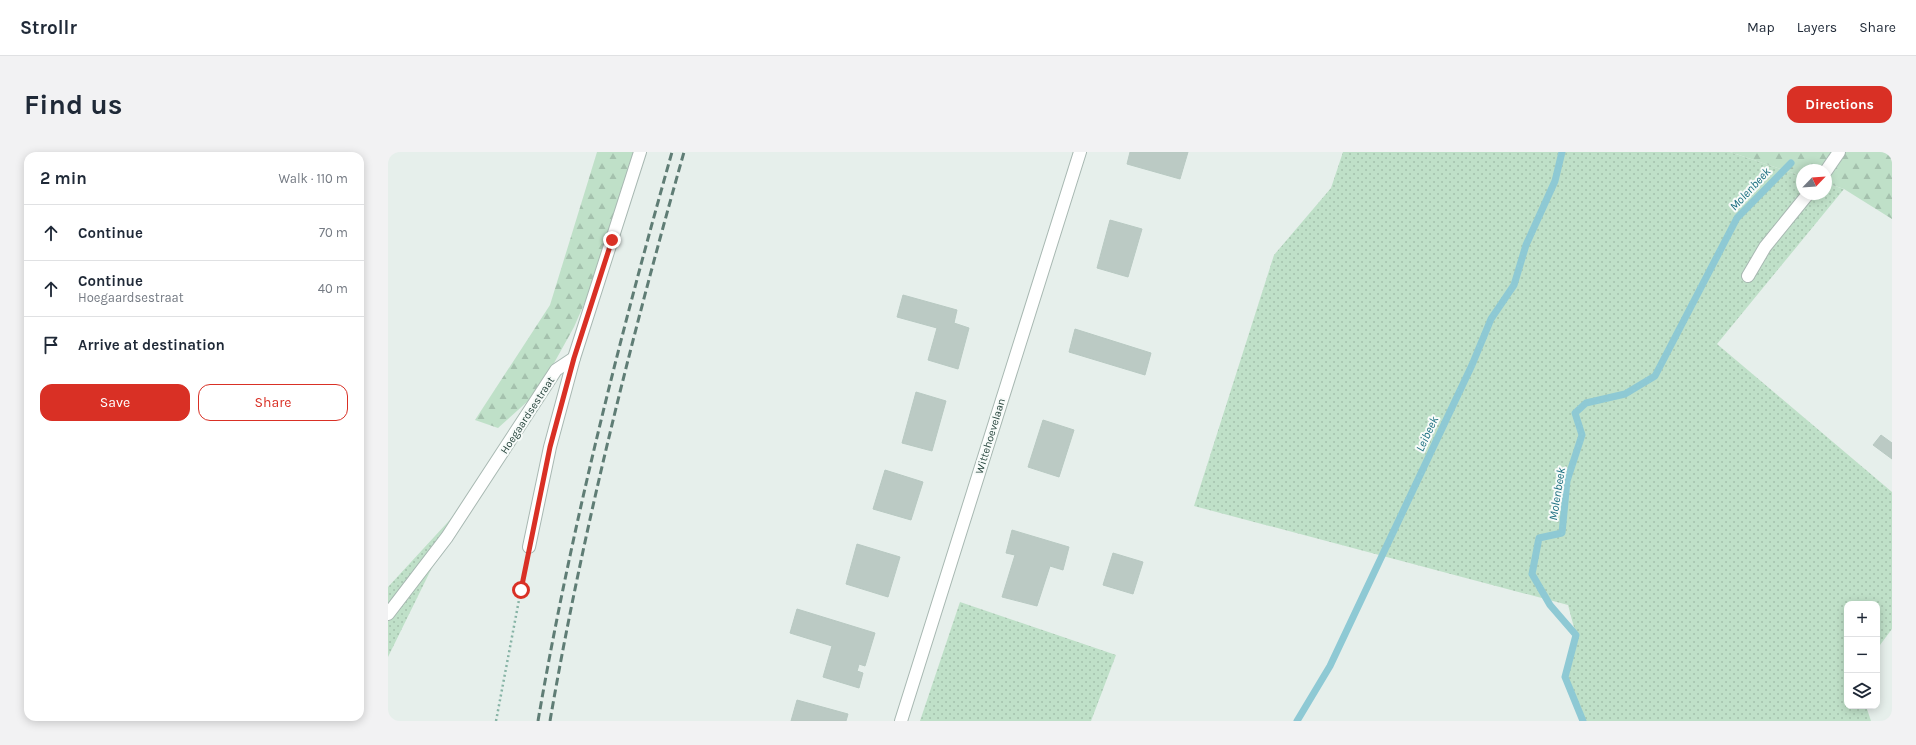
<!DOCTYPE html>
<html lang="en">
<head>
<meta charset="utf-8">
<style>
	body { margin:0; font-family:Karla,sans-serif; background:#f2f2f3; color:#1f2937 }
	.controls { position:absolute; right:12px; bottom:12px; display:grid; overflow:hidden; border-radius:8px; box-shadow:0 2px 10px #0003 }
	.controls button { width:36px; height:36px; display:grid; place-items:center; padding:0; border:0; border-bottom:1px solid #e0e1e3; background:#fff; color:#1f2937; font:20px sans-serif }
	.compass { position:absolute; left:1408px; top:12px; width:36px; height:36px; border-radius:50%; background:#fff; box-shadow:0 2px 10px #0003; rotate:65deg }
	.stop { position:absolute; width:12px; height:12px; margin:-9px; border:3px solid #d93025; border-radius:50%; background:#fff }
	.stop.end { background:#d93025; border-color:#fff; box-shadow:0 1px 4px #0008 }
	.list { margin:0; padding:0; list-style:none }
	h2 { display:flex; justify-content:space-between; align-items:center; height:52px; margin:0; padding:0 16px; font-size:17px }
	h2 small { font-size:13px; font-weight:400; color:#747a83 }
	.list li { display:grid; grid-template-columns:26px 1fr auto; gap:12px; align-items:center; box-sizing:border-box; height:56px; padding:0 16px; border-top:1px solid #e0e1e3 }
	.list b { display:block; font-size:15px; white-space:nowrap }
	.list p { margin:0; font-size:13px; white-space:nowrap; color:#747a83 }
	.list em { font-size:13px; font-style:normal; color:#747a83 }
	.actions { display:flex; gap:8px; padding:12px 16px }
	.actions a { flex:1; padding:9px 0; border:1px solid #d93025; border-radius:12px; text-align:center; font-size:14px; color:#d93025 }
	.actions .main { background:#d93025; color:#fff }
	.icon { flex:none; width:22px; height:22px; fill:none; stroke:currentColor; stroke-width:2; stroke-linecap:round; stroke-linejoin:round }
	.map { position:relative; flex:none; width:1504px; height:569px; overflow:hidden; border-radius:12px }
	header { display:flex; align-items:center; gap:24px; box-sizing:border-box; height:56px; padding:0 20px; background:#fff; border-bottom:1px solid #e0e1e3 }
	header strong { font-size:19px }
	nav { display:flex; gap:22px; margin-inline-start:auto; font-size:14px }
	.intro { display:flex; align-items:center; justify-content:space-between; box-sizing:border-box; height:96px; padding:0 24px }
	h1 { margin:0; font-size:28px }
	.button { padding:10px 18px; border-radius:12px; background:#d93025; color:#fff; font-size:14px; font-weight:700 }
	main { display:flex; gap:24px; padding:0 24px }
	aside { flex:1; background:#fff; border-radius:12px; box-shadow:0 2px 10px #0003 }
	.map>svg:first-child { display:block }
</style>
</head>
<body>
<header>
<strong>Strollr</strong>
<nav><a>Map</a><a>Layers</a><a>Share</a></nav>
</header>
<div class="intro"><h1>Find us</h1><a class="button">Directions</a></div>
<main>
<aside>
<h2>2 min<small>Walk · 110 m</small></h2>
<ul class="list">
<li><svg class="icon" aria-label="ahead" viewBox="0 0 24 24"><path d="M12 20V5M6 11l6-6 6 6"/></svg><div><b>Continue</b></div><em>70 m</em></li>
<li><svg class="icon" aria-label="ahead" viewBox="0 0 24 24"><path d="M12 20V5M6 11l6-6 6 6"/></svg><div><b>Continue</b><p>Hoegaardsestraat</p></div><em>40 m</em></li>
<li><svg class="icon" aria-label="arrive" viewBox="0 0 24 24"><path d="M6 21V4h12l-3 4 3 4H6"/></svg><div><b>Arrive at destination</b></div></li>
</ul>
<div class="actions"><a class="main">Save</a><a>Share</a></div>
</aside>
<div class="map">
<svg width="1504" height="569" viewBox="0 0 1504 569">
	<defs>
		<pattern id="grass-dots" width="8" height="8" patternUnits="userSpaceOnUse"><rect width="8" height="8" fill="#bfe0c8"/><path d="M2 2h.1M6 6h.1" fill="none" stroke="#a4c1ad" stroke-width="1.8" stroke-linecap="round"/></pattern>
		<pattern id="forest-firs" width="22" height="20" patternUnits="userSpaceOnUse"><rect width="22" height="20" fill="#bfe0c8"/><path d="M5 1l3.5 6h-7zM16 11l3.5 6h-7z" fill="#a4c1ad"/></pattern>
	</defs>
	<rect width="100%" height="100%" fill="#e6efeb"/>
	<g fill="url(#grass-dots)">
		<polygon points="955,0 1342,0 1414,24 1414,42 1438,42 1438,31 1456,37 1329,192 1504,340 1504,477 1489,497 1489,452 1459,452 1459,554 1478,554 1483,569 1195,569 1176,526 1188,483 1180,453 806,354 886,103 943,36"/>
		<polygon points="94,333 59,385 0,505 0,435"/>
		<polygon points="572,450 728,503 703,569 532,569"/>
	</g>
	<g fill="url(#forest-firs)">
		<polygon points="209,0 246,0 207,127 186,175 150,240 110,276 87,268 162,153"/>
		<polygon points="1342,0 1504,0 1504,67 1456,37 1438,31 1438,18 1414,18 1414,24"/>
	</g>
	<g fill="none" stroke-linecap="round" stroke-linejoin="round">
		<g stroke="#8ec9d4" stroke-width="7">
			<polyline points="909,569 942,514 1084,213 1103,167 1126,133 1138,93 1167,29 1174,0"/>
			<polyline points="1195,569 1177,525 1188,483 1162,453 1144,422 1151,386 1174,381 1179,329 1194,283 1187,261 1198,251 1237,242 1267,224 1349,66 1403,11"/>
		</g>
	</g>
	<g fill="#bbcac4" stroke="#b8c9c2">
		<polygon points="742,0 800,0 792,27 739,12"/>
		<polygon points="722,68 754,77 740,125 709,116"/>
		<polygon points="515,143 569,158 566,171 581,176 570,217 540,208 549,176 509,165"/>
		<polygon points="687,177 763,201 757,223 681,200"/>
		<polygon points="528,240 558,249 544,299 514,291"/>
		<polygon points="655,268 686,278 671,325 640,315"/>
		<polygon points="1493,283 1504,291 1504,307 1485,293"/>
		<polygon points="497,318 535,330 523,368 485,357"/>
		<polygon points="624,378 681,395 675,418 662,414 649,454 614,445 627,403 618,401"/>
		<polygon points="469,392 512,405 500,445 458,432"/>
		<polygon points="725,401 755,410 745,442 715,433"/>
		<polygon points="409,457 487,481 477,514 471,512 470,516 469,519 475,521 471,536 435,525 444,494 402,481"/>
		<polygon points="409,548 460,562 458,569 403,569"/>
	</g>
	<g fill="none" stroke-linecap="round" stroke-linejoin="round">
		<defs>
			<g id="service">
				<polyline points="1438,19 1451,0"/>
				<polyline points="1360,124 1377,95 1420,42"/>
			</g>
			<g id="minor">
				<polyline points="141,395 162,295 186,206 252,0"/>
				<polyline points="0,462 59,385 168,218 186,206"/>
				<polyline points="513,569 692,0"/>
			</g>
		</defs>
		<use href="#service" stroke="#a8b8b2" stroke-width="14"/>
		<use href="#minor" stroke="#a8b8b2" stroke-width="14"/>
		<polyline stroke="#86b3a5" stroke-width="2.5" stroke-dasharray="2 3" stroke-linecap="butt" points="108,569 138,411"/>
		<use href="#service" stroke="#fff" stroke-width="12"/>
		<use href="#minor" stroke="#fff" stroke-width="12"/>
		<g stroke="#5f7d75" stroke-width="3" stroke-dasharray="8 4" stroke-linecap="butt">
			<path d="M150 569C183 377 231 188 284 0"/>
			<path d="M162 569C195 377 243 188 296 0"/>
		</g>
	</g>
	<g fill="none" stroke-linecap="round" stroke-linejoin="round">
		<polyline stroke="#d93025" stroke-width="5" points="133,438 162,295 186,206 224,88"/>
	</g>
	<g text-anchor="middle" stroke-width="4" stroke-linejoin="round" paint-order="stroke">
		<g font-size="11" fill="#24423a" stroke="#f7fbf9">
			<text transform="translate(139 263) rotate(-57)" y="4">Hoegaardsestraat</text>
			<text transform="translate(602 284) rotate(-73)" y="4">Wittehoevelaan</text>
		</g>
		<g font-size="12" font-style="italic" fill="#1c6f80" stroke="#f7fbf9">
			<text transform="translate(1362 37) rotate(-47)" y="4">Molenbeek</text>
			<text transform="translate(1039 282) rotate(-65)" y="4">Leibeek</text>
			<text transform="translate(1169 342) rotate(-81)" y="4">Molenbeek</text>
		</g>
	</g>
</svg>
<div class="controls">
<button>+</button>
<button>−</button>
<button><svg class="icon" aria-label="layers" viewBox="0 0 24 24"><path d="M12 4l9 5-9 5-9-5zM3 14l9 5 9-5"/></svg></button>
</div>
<svg class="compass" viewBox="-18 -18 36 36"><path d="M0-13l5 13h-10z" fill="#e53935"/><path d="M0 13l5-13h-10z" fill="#747a83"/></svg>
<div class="stop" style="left:133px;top:438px"></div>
<div class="stop end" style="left:224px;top:88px"></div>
</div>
</main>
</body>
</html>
